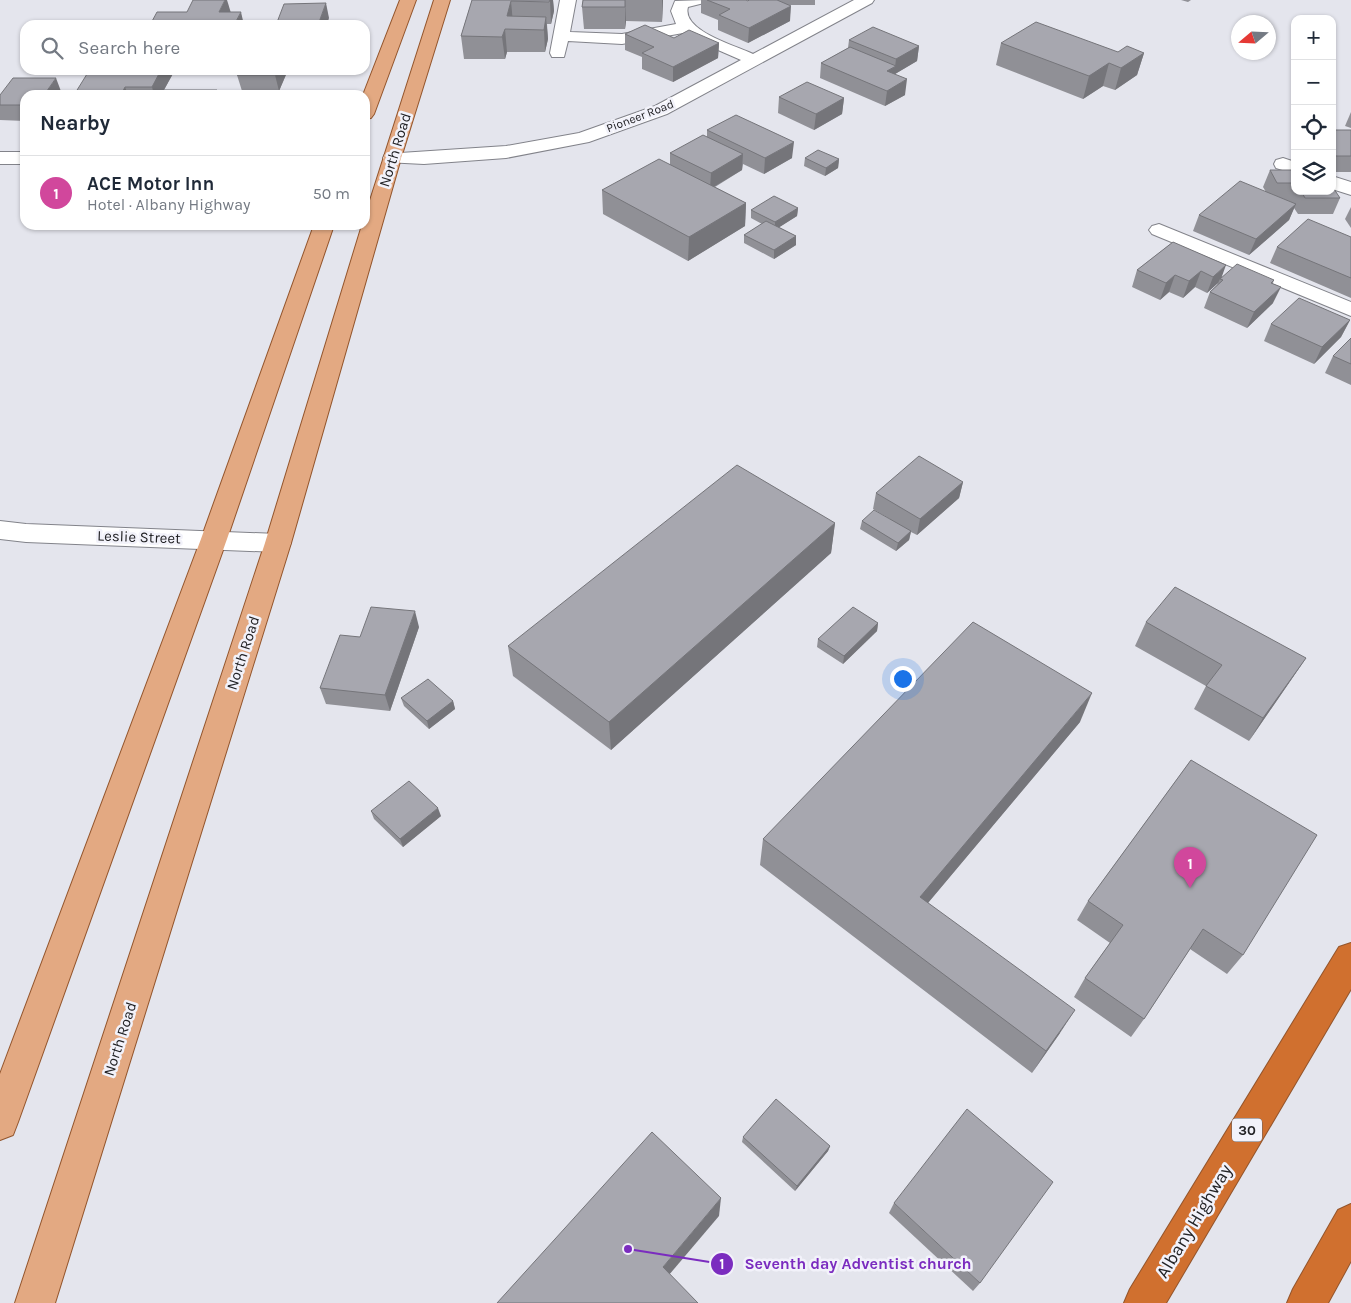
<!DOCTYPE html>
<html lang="en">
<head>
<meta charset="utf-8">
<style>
	body { margin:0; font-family:Karla,sans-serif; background:#f6f6f7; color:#1f2937 }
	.controls { position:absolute; right:15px; top:15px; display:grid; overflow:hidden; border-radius:10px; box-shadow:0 1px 4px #0004 }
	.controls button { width:45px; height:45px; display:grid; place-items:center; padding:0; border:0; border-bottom:1px solid #e0e1e3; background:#fff; color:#1f2937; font:25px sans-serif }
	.compass { position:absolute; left:1231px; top:15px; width:45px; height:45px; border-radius:50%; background:#fff; box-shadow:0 1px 4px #0004; rotate:251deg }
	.you { position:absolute; left:902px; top:678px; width:18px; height:18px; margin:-12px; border:4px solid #fff; border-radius:50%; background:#1a73e8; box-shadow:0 0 0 8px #1a73e833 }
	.badge { display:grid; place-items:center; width:32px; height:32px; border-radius:50%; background:#189176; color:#fff; font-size:16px; font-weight:700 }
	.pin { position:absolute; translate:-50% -41px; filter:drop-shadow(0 1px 2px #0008) }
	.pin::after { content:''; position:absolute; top:26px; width:18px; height:15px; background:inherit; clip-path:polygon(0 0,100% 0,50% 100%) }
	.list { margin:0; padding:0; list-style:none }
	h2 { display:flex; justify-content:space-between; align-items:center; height:65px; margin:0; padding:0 20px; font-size:21px }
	h2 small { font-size:16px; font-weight:400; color:#747a83 }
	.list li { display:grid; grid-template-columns:32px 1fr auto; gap:15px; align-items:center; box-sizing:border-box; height:75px; padding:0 20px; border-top:1px solid #e0e1e3 }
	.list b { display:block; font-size:19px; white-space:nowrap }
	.list p { margin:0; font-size:16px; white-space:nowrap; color:#747a83 }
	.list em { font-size:16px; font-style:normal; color:#747a83 }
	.icon { flex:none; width:28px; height:28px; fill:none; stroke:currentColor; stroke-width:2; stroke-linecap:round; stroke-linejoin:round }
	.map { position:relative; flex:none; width:1351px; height:1303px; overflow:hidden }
	.search { position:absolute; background:#fff; box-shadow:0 1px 4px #0004; left:20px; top:20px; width:350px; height:55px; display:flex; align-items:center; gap:12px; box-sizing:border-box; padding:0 18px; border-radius:15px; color:#747a83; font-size:19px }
	.panel { position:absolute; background:#fff; box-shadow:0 1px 4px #0004; left:20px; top:90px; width:350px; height:140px; border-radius:15px }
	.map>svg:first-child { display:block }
</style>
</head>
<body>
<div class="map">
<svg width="1351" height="1303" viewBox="0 0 1351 1303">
	<rect width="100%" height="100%" fill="#e4e5ed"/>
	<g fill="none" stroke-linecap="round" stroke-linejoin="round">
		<defs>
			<g id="minor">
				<path d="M560 0H576L570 32 622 34 676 24 671 11 675 1 706 0 704 3 688 7C681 31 737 46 753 54L854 0H874L872 3 667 114 589 142 506 158 424 164 385 162 383 158 385 154 506 146 579 133 655 106 741 60 686 36 683 33 622 44 568 41 564 57H552L550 53Z"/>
				<rect x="0" y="152" width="25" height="12"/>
				<polygon points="1283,158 1295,162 1295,174 1276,168 1274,164 1276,160"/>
				<polygon points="1332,176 1351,182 1351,195 1332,189"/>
				<polygon points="1159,224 1351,302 1351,316 1152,234 1149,230 1152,226"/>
				<polygon points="0,521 26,524 278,534 287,536 291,543 287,550 278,552 26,542 0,539"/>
			</g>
			<g id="major">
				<polygon points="400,0 416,0 374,114 371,118 365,119 365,95 363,95"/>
				<polygon points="434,0 450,0 401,158 291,543 55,1303 15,1303 265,543 362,225 365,225 365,216"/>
				<polygon points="314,225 334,225 227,539 18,1122 13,1135 0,1140 0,1074 201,539"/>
			</g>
			<g id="highway">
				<polygon points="1351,943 1351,989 1166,1303 1124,1303 1130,1289 1339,947"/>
				<polygon points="1351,1204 1351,1261 1328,1303 1287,1303 1293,1289 1338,1210"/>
			</g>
		</defs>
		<use href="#minor" stroke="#82838a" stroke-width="2"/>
		<use href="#major" stroke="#93552c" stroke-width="2"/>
		<use href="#highway" stroke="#93552c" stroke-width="2"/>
		<use href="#minor" fill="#fff" fill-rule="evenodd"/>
		<use href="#major" fill="#e3a982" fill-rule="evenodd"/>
		<use href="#highway" fill="#d0702f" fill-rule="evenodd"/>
	</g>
	<g fill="#909096">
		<polygon points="472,0 553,0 554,11 551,24 547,24 548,39 545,52 507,52 505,59 464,59 461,36"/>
		<polygon points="583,0 663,0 662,22 626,21 625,29 584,29 582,7"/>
		<polygon points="701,0 746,0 748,1 749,0 815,0 815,5 788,5 790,21 748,43 718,30 718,20 701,13"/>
		<polygon points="1181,0 1191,0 1188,2"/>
		<polygon points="625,34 674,38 719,43 718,58 673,82 642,69 642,57 625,50"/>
		<polygon points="849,40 919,46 917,61 895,74 905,95 885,106 820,78 821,63 848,48"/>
		<polygon points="1001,43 1118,52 1144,53 1137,75 1115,90 1103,86 1083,99 996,65"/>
		<polygon points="131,70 175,70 164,90 218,95 74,95 129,74"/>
		<polygon points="240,70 288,70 279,91 242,91 237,75"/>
		<polygon points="62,94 61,95 25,95 25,121 0,120 0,95"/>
		<polygon points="779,97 844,98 842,114 814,130 778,113"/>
		<polygon points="1351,112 1351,128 1345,126"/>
		<polygon points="707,130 792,158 764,174 743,164 742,170 715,187 746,203 745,226 688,261 603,214 602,190 670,164 670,153 707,137"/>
		<rect x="1332" y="130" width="19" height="42"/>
		<polygon points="805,158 839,159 838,168 825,176 804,166"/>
		<polygon points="1270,170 1295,170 1295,191 1332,191 1340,198 1333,214 1298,214 1294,208 1289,220 1249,255 1193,231 1199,215 1266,192 1263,187"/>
		<polygon points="1351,207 1351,228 1345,219"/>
		<polygon points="798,208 797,216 779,227 796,236 796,245 774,259 744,243 744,235 762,224 751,218 751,210"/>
		<polygon points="1351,237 1351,298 1270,263 1277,247"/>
		<polygon points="1173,242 1222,277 1274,280 1273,283 1273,303 1247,328 1204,308 1210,292 1217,285 1218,283 1207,293 1195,287 1183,298 1169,292 1160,300 1132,287 1137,270"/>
		<polygon points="1350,320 1341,337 1314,364 1264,341 1271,324"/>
		<polygon points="1351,338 1351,385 1325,373 1333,356"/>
		<polygon points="963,482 959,498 917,535 911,532 909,540 896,551 860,529 862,521 890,519 873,509 876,493"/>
		<polygon points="835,523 831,553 611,750 513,676 508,646"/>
		<polygon points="1146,622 1306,658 1291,680 1249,741 1194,709 1206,686 1135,646"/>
		<polygon points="878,623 877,631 843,664 817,647 818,639"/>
		<polygon points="419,627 390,711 326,704 320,688 360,637"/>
		<polygon points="401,698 453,701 455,709 429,729 404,706"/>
		<polygon points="1080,722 928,903 1060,1033 1032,1073 760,865 763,839"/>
		<polygon points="1191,760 1243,955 1227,974 1190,949 1144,1019 1131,1037 1074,997 1085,978 1110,943 1077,920 1088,901"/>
		<polygon points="371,811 441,816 403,847 374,819"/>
		<polygon points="743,1137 830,1146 828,1151 795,1191 742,1142"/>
		<polygon points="894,1203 980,1283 973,1291 889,1213"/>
	</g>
	<g fill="#75757a">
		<polygon points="225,0 227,0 231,13 219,12"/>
		<polygon points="550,0 553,0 554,11 551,24"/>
		<polygon points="625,0 626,21 625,29"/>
		<polygon points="662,0 663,0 662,22"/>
		<polygon points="511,1 513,23 507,16"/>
		<polygon points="326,3 329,18 327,25 318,25"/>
		<polygon points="791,6 790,21 748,43 749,28"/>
		<polygon points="241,12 244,25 234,25"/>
		<polygon points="546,17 548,39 545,52 544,30"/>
		<polygon points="505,29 507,52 505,59 502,37"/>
		<polygon points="719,43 718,58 673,82 673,67"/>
		<polygon points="919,46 917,61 895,74 894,82 887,71 895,67 896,59"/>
		<polygon points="1144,53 1137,75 1115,90 1121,68"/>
		<polygon points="1109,63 1103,86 1083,99 1089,76"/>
		<polygon points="161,70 175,70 161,95 154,95 152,87"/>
		<polygon points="277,70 288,70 279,91 275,75"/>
		<polygon points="56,78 62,94 61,95 44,95"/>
		<polygon points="907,79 905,95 885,106 887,91"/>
		<polygon points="125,87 128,95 121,95"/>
		<polygon points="844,98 842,114 814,130 816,114"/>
		<polygon points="794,142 792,158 764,174 765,158"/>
		<polygon points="743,154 742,170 710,189 711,173"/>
		<polygon points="839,159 838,168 825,176 826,168"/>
		<polygon points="746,203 745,226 688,261 689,237"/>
		<polygon points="1296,204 1289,220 1249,255 1256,239"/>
		<polygon points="798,208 797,216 775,230 775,222"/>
		<polygon points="796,236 796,245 774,259 774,250"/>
		<polygon points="1226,265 1221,279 1220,279 1218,283 1207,293 1213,277"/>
		<polygon points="1201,271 1195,287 1183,298 1189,281"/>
		<polygon points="1175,275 1169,292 1160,300 1166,283"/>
		<polygon points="1281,287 1273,303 1247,328 1254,312"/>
		<polygon points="1350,320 1341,337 1314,364 1322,347"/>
		<polygon points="963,482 959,498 917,535 920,519"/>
		<polygon points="835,523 831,553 611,750 609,722"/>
		<polygon points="911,531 909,540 896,551 898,543"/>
		<polygon points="415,611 419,627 390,711 385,695"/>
		<polygon points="878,623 877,631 843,664 844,656"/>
		<polygon points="1306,658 1291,680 1249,741 1263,718"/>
		<polygon points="1092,693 1080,722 911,923 920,897"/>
		<polygon points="453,701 455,709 429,729 427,721"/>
		<polygon points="438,808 441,816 403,847 400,839"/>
		<polygon points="1075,1010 1060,1033 1032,1073 1046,1051"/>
		<polygon points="830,1146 828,1151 795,1191 797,1186"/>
		<polygon points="721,1198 719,1216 663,1282 663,1267"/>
	</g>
	<g fill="#a7a7af" stroke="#75757a">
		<polygon points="193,0 225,0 219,12 241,12 234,25 150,25 157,12 187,12"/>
		<polygon points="472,0 550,0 549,2 511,1 507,16 546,17 544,30 505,29 502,37 461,36"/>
		<polygon points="583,0 625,0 625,7 582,7"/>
		<polygon points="707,0 746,0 748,1 749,0 777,0 791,6 749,28 719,15 730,9"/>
		<polygon points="326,3 318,25 276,25 284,4"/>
		<polygon points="1036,22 1118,52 1127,46 1144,53 1121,68 1109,63 1089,76 1001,43"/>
		<polygon points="645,25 674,38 689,30 719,43 673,67 642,53 654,47 625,34"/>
		<polygon points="873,27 919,46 896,59 849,40"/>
		<polygon points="850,47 896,66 887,71 907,79 887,91 821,63"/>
		<polygon points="131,70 161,70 152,87 125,87 121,95 74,95 87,74 129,74"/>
		<polygon points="240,70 277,70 275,75 237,75"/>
		<polygon points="13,78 56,78 44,95 25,95 25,105 0,105 0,95"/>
		<polygon points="807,82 844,98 816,114 779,97"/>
		<polygon points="154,90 217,90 214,95 151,95"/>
		<polygon points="296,93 296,95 237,95 237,94"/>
		<polygon points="736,115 794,142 765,158 707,130"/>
		<polygon points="1332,130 1351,130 1351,156 1336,156 1332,150"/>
		<polygon points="703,135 743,154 711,173 670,153"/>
		<polygon points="818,150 839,159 826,168 805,158"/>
		<polygon points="659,159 746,203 689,237 602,190"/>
		<polygon points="1270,170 1295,170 1295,183 1277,183"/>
		<polygon points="1240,181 1296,204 1256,239 1199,215"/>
		<polygon points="1332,186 1340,198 1305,198 1301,191 1332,191"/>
		<polygon points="774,196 798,208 775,222 751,210"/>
		<polygon points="1308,219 1351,237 1351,278 1277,247"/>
		<polygon points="766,221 796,236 774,250 744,235"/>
		<polygon points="1173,242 1226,265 1213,277 1201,271 1189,281 1175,275 1166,283 1137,270"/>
		<polygon points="1237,264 1274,280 1271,283 1281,287 1254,312 1210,292 1223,280 1220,279"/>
		<polygon points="1299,298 1350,320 1322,347 1271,324"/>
		<polygon points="1351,338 1351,364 1333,356"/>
		<polygon points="919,456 963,482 920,519 876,493"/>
		<polygon points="737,465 835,523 609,722 508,646"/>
		<polygon points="874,510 911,531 898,543 862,521"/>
		<polygon points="1175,587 1306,658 1263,718 1206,686 1222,665 1146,622"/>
		<polygon points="371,607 415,611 385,695 320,688 340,635 360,637"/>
		<polygon points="853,607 878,623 844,656 818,639"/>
		<polygon points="973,622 1092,693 920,897 1075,1010 1046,1051 763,839"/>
		<polygon points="428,679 453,701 427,721 401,698"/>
		<polygon points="1191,760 1317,835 1243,955 1203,929 1144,1019 1085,978 1123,925 1088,901"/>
		<polygon points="409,781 438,808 400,839 371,811"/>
		<polygon points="776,1099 830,1146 797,1186 743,1137"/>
		<polygon points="967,1109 1053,1182 980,1283 894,1203"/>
		<polygon points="652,1132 721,1198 663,1267 698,1303 497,1303"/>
	</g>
	<g text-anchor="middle" stroke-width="5" stroke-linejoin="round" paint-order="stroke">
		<g font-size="12" fill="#232326" stroke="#f2f2fa">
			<text transform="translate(640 116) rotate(-21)" y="4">Pioneer Road</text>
		</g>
		<rect fill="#f2f2fa" stroke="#616166" stroke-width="1" x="1232" y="1118.5" width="30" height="23" rx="4"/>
		<g font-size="14" font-weight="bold" fill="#232326">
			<text x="1247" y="1135">30</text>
		</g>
		<g font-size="15" fill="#232326" stroke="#f2f2fa">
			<text transform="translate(395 150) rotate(-73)" y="5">North Road</text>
			<text transform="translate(139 537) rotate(2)" y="5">Leslie Street</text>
			<text transform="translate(243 653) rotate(-72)" y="5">North Road</text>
			<text transform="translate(120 1039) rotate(-72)" y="5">North Road</text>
		</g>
		<g font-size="18" fill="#232326" stroke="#f2f2fa">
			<text transform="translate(1194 1221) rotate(-59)" y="6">Albany Highway</text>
		</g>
	</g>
	<path fill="none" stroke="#7b2cbf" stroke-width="2" d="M628 1249L722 1264"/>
	<g fill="#7b2cbf" stroke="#f2f2fa" stroke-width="2">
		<circle cx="628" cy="1249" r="5"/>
		<circle cx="722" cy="1264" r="12"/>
	</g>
	<g font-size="15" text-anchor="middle" font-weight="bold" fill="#fff">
		<text x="722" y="1269">1</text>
	</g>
	<g font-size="16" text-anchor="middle" font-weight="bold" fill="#7b2cbf" stroke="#f2f2fa" stroke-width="5" stroke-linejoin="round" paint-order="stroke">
		<text x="858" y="1269">Seventh day Adventist church</text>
	</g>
</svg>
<div class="controls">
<button>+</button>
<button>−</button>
<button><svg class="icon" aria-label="locate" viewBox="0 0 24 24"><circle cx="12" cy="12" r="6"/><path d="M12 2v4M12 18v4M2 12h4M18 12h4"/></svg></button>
<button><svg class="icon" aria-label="layers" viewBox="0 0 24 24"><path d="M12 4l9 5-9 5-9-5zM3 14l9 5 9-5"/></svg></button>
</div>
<svg class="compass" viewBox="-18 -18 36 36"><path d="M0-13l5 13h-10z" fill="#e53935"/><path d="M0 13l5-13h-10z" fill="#747a83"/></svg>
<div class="you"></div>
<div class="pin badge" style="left:1190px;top:888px;background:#d1479c">1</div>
<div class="search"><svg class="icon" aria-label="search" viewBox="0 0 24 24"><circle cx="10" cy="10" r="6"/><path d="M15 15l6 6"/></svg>Search here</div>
<section class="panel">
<h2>Nearby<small></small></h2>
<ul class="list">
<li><span class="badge" style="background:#d1479c">1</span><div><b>ACE Motor Inn</b><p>Hotel · Albany Highway</p></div><em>50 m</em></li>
</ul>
</section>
</div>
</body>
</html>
